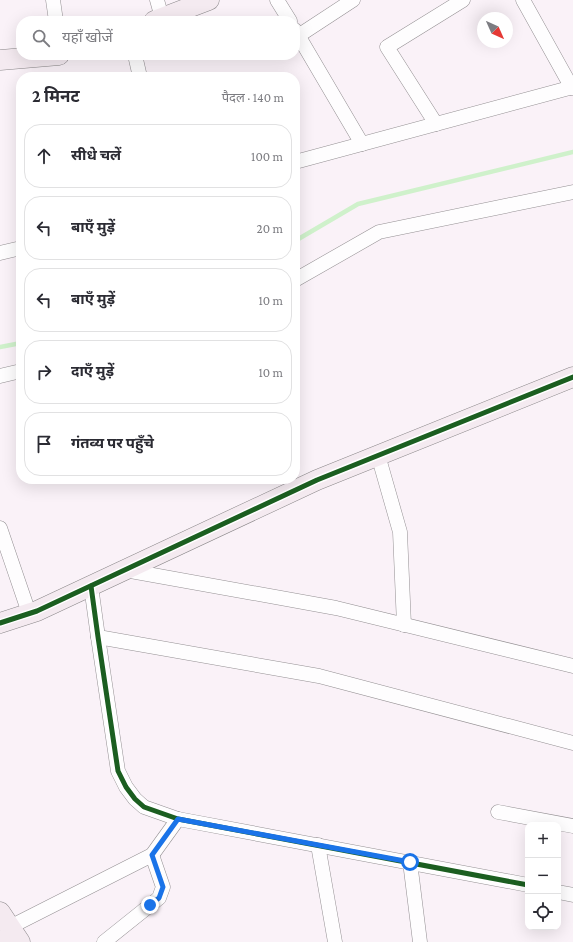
<!DOCTYPE html>
<html lang="hi">
<head>
<meta charset="utf-8">
<style>
	body { margin:0; font-family:"Crimson Pro","Noto Sans Devanagari",serif; background:#f2f2f3; color:#2b2b33 }
	.controls { position:absolute; right:12px; bottom:12px; display:grid; overflow:hidden; border-radius:8px; box-shadow:0 4px 16px #0002 }
	.controls button { width:36px; height:36px; display:grid; place-items:center; padding:0; border:0; border-bottom:1px solid #e1e1e2; background:#fff; color:#2b2b33; font:20px sans-serif }
	.compass { position:absolute; left:477px; top:12px; width:36px; height:36px; border-radius:50%; background:#fff; box-shadow:0 4px 16px #0002; rotate:135deg }
	.stop { position:absolute; width:12px; height:12px; margin:-9px; border:3px solid #1a73e8; border-radius:50%; background:#fff }
	.stop.end { background:#1a73e8; border-color:#fff; box-shadow:0 1px 4px #0008 }
	.list { margin:0; padding:0; list-style:none }
	h2 { display:flex; justify-content:space-between; align-items:center; height:52px; margin:0; padding:0 16px; font-size:17px }
	h2 small { font-size:13px; font-weight:400; color:#7c7c81 }
	.list li { display:grid; grid-template-columns:26px 1fr auto; gap:12px; align-items:center; box-sizing:border-box; height:64px; margin:0 8px 8px; padding:0 8px; border:1px solid #e1e1e2; border-radius:16px }
	.list b { display:block; font-size:15px; white-space:nowrap }
	.list em { font-size:13px; font-style:normal; color:#7c7c81 }
	.icon { flex:none; width:22px; height:22px; fill:none; stroke:currentColor; stroke-width:2; stroke-linecap:round; stroke-linejoin:round }
	.map { position:relative; flex:none; width:573px; height:942px; overflow:hidden }
	.search { position:absolute; background:#fff; box-shadow:0 4px 16px #0002; left:16px; top:16px; width:284px; height:44px; display:flex; align-items:center; gap:10px; box-sizing:border-box; padding:0 14px; border-radius:16px; color:#7c7c81; font-size:15px }
	.panel { position:absolute; background:#fff; box-shadow:0 4px 16px #0002; left:16px; top:72px; width:284px; height:412px; border-radius:16px }
	.map>svg:first-child { display:block }
</style>
</head>
<body>
<div class="map">
<svg width="573" height="942" viewBox="0 0 573 942">
	<rect width="100%" height="100%" fill="#faf2f8"/>
	<g fill="none" stroke-linecap="round" stroke-linejoin="round">
		<g stroke="#cff1cb" stroke-width="4.5">
			<polyline points="295,241 358,204 573,152"/>
			<polyline points="0,347 21,343"/>
		</g>
		<defs>
			<g id="street">
				<polyline points="53,0 56,21"/>
				<polyline points="157,0 162,18"/>
				<polyline points="277,0 290,21"/>
				<polyline points="523,0 572,88"/>
				<polyline points="295,30 362,144"/>
				<polyline points="298,36 353,0"/>
				<polyline points="135,55 140,77"/>
				<polyline points="436,124 387,47 463,0"/>
				<polyline points="295,160 295,162 573,87"/>
				<polyline points="0,253 21,248"/>
				<polyline points="295,280 379,232 573,192"/>
				<polyline points="0,376 21,371"/>
				<polyline points="378,455 400,532 404,625"/>
				<polyline points="0,528 29,613"/>
				<polyline points="125,570 336,608 573,666"/>
				<polyline points="91,586 98,637 118,771 126,787 135,799 144,807 178,819 528,885"/>
				<polyline points="98,637 319,676 573,743"/>
				<polyline points="498,812 573,826"/>
				<polyline points="318,845 335,942"/>
				<polyline points="410,862 420,942"/>
				<polyline points="558,892 573,895"/>
				<polyline points="10,927 152,855 178,819"/>
				<polyline points="104,942 159,898 163,887 152,855"/>
			</g>
			<g id="secondary">
				<polyline points="154,21 209,0"/>
				<polyline points="0,60 59,55"/>
				<polyline points="0,623 37,611 317,480 573,377"/>
				<polyline points="0,912 20,942"/>
				<polyline points="0,940 1,942"/>
			</g>
		</defs>
		<use href="#street" stroke="#949093" stroke-width="15"/>
		<use href="#secondary" stroke="#8a8789" stroke-width="21"/>
		<use href="#street" stroke="#fefdfe" stroke-width="14"/>
		<use href="#secondary" stroke="#f4eaf0" stroke-width="20"/>
		<defs>
			<g id="cycleway">
				<polyline points="91,586 98,637 118,771 126,787 135,799 144,807 178,819 528,885"/>
				<polyline points="0,623 37,611 317,480 573,377"/>
			</g>
		</defs>
		<use href="#cycleway" stroke="#fff" stroke-width="8"/>
		<use href="#cycleway" stroke="#1b5e20" stroke-width="5"/>
	</g>
	<g fill="none" stroke-linecap="round" stroke-linejoin="round">
		<polyline stroke="#1a73e8" stroke-width="5" points="150,905 159,898 163,887 152,855 178,819 410,862"/>
	</g>
</svg>
<div class="controls">
<button>+</button>
<button>−</button>
<button><svg class="icon" aria-label="locate" viewBox="0 0 24 24"><circle cx="12" cy="12" r="6"/><path d="M12 2v4M12 18v4M2 12h4M18 12h4"/></svg></button>
</div>
<svg class="compass" viewBox="-18 -18 36 36"><path d="M0-13l5 13h-10z" fill="#e53935"/><path d="M0 13l5-13h-10z" fill="#7c7c81"/></svg>
<div class="stop" style="left:410px;top:862px"></div>
<div class="stop end" style="left:150px;top:905px"></div>
<div class="search"><svg class="icon" aria-label="search" viewBox="0 0 24 24"><circle cx="10" cy="10" r="6"/><path d="M15 15l6 6"/></svg>यहाँ खोजें</div>
<section class="panel">
<h2>2 मिनट<small>पैदल · 140 m</small></h2>
<ul class="list">
<li><svg class="icon" aria-label="ahead" viewBox="0 0 24 24"><path d="M12 20V5M6 11l6-6 6 6"/></svg><div><b>सीधे चलें</b></div><em>100 m</em></li>
<li><svg class="icon" aria-label="left" viewBox="0 0 24 24"><path d="M17 20v-9H6M10 6l-5 5 5 5"/></svg><div><b>बाएँ मुड़ें</b></div><em>20 m</em></li>
<li><svg class="icon" aria-label="left" viewBox="0 0 24 24"><path d="M17 20v-9H6M10 6l-5 5 5 5"/></svg><div><b>बाएँ मुड़ें</b></div><em>10 m</em></li>
<li><svg class="icon" aria-label="right" viewBox="0 0 24 24"><path d="M7 20v-9h11M14 6l5 5-5 5"/></svg><div><b>दाएँ मुड़ें</b></div><em>10 m</em></li>
<li><svg class="icon" aria-label="arrive" viewBox="0 0 24 24"><path d="M6 21V4h12l-3 4 3 4H6"/></svg><div><b>गंतव्य पर पहुँचे</b></div></li>
</ul>
</section>
</div>
</body>
</html>
